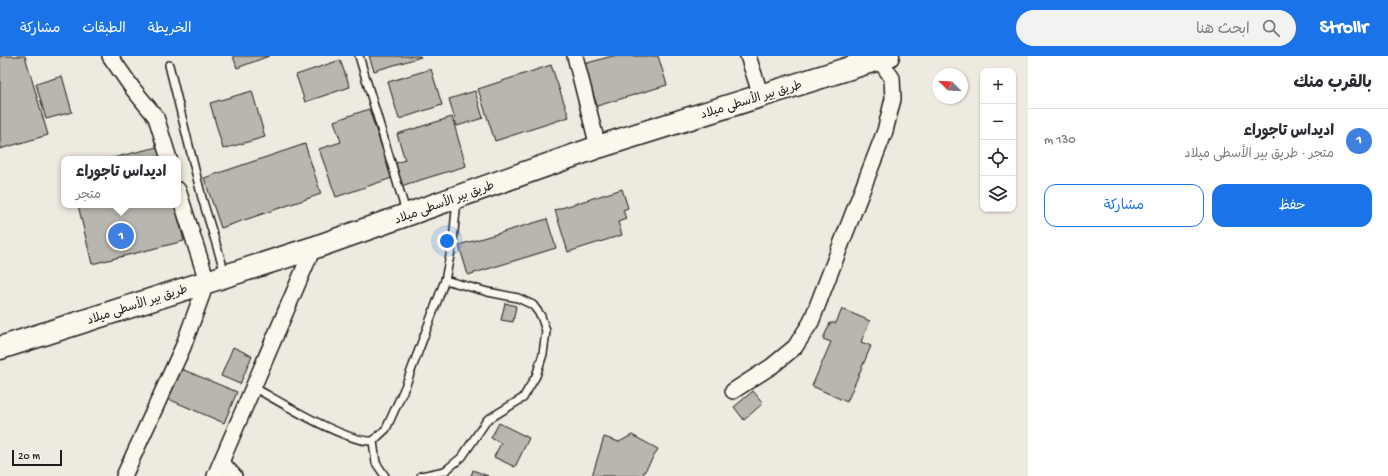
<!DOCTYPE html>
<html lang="ar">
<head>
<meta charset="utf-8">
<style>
	body { margin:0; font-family:"Gochi Hand","Playpen Sans Arabic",sans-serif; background:#f2f2f3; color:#2b2b33; direction:rtl }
	.controls { position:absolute; right:12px; top:12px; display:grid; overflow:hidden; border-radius:8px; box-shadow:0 1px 3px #0004 }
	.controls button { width:36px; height:36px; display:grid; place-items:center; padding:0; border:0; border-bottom:1px solid #e1e1e2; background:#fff; color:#2b2b33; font:20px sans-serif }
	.compass { position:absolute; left:932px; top:12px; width:36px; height:36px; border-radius:50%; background:#fff; box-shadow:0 1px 3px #0004; rotate:294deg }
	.scale { position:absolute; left:12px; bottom:10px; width:50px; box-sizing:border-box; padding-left:4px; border:2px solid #1c1c1c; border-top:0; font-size:11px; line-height:14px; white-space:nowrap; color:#1c1c1c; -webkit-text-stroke:3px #fbf7ec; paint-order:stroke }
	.you { position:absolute; left:447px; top:185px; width:14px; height:14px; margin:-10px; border:3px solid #fff; border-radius:50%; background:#1a73e8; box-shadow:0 0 0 6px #1a73e833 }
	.badge { display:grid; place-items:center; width:26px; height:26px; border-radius:50%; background:#1a73e8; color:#fff; font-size:13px; font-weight:700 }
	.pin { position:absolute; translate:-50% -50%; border:2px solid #fff; box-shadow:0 1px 4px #0006 }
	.popup { position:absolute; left:61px; top:100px; width:120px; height:52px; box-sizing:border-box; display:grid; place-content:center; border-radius:8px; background:#fff; filter:drop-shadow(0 1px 3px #0005); font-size:13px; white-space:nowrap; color:#7c7c81 }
	.popup b { font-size:15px; color:#2b2b33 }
	.popup::after { content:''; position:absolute; left:50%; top:100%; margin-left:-8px; border:8px solid transparent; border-top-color:#fff }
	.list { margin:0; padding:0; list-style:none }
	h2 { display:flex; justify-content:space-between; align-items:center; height:52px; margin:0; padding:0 16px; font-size:17px }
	h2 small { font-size:13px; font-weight:400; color:#7c7c81 }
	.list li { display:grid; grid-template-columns:26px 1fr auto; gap:12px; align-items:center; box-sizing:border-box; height:64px; padding:0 16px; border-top:1px solid #e1e1e2 }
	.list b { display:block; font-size:15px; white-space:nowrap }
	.list p { margin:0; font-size:13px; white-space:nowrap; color:#7c7c81 }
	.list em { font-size:13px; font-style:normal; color:#7c7c81 }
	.actions { display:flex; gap:8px; padding:12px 16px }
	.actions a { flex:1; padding:9px 0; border:1px solid #1a73e8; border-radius:12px; text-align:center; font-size:14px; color:#1a73e8 }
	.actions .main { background:#1a73e8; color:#fff }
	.icon { flex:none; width:22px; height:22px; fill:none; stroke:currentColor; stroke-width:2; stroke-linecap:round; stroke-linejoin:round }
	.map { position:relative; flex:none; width:1028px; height:420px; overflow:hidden; direction:ltr }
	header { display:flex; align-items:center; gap:24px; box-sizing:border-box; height:56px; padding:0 20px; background:#1a73e8; color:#fff }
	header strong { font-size:19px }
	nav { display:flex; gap:22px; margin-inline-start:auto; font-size:14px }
	.search { width:280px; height:36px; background:#f2f2f3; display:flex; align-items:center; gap:10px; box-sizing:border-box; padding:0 14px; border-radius:22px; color:#7c7c81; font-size:15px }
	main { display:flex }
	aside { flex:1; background:#fff }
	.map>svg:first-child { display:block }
</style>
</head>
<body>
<header>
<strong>Strollr</strong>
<div class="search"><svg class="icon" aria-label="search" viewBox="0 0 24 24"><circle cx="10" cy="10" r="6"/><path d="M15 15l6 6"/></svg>ابحث هنا</div>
<nav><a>الخريطة</a><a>الطبقات</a><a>مشاركة</a></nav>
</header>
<main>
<aside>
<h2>بالقرب منك<small></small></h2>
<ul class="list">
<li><span class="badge" style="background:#3f7fe0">1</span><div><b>اديداس تاجوراء</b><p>متجر · طريق بير الأسطى ميلاد</p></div><em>130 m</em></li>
</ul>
<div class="actions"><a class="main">حفظ</a><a>مشاركة</a></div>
</aside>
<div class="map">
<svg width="1028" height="420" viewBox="0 0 1028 420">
	<rect width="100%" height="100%" fill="#eeeadf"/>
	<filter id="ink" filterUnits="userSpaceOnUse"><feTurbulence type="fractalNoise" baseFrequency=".025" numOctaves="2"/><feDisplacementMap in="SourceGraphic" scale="8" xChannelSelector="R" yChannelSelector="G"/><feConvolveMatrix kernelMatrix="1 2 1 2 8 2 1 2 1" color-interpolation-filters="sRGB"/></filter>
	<g filter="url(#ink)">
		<g fill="#b9b6af" stroke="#1c1c1c">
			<polygon points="0,0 25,0 48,79 0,93"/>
			<polygon points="233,0 269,0 237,12"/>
			<polygon points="369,0 420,0 421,1 374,15"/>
			<polygon points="612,0 658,0 667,29 597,50 584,8"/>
			<polygon points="340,4 350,31 305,46 296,19"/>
			<polygon points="551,9 569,61 495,85 478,33"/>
			<polygon points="431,13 442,49 399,63 388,26"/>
			<polygon points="62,20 72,56 46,63 36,28"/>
			<polygon points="252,35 265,81 223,93 210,47"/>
			<polygon points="475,35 483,62 457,70 449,43"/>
			<polygon points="369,53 392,122 336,141 319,93 341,86 334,65"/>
			<polygon points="452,61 466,110 401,130 394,108 405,104 397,78"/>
			<polygon points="305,88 321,138 221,172 204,122"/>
			<polygon points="161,90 164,103 109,103"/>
			<polygon points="622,133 628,152 623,154 626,163 618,166 622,179 568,196 555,154"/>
			<polygon points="78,149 175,149 184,185 92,208"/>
			<polygon points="547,163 556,192 468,219 459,189"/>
			<polygon points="505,247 516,250 513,266 501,264"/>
			<polygon points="842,253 870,265 861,286 871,290 847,346 812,330 831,286 823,283 830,267 836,267"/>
			<polygon points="233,291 252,300 240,328 221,320"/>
			<polygon points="179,312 237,336 224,367 166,342"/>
			<polygon points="753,335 763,347 744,364 734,351"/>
			<polygon points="499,367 529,382 515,411 494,401 501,387 491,382"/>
			<polygon points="632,379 658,393 642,420 592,420 604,381 619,386"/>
			<polygon points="473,414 488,420 471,420"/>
		</g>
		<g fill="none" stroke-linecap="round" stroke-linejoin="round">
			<defs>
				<g id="lane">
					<polyline points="359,0 406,156"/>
					<polyline points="169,9 202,142 225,217"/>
					<path d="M253 331C279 345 346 387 373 385L386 373 405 331 445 224 453 185 457 144"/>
					<polyline points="373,385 376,407 385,420"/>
					<polyline points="421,420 445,415 462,401 487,364 523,342 536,320 543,298 546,275 541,260 533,249 518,242 488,236 445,224"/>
				</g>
				<g id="street">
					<polyline points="110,0 133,33 156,61 169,103"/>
					<polyline points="575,0 598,91"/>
					<polyline points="748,0 761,40"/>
					<polyline points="733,335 772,310 795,291 811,266 885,75 893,43 892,22 879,3"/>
					<polyline points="221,406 234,420"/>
					<polyline points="124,420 183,291 207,225 178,134"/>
					<polyline points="215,420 313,192"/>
				</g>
				<polyline id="primary" points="0,292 313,192 598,91 888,0"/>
			</defs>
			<use href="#lane" stroke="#1c1c1c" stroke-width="10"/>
			<use href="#street" stroke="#1c1c1c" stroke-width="18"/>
			<use href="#primary" stroke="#1c1c1c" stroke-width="25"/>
			<use href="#lane" stroke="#fbf7ec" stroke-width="7"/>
			<use href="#street" stroke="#fbf7ec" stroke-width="15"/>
			<use href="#primary" stroke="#fbf7ec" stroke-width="22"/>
		</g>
	</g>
	<g text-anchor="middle" stroke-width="3.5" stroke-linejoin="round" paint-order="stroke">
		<g font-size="12" fill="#1c1c1c" stroke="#fbf7ec">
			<text transform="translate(751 43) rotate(-17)" y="4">طريق بير الأسطى ميلاد</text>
			<text transform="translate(444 146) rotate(-20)" y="4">طريق بير الأسطى ميلاد</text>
			<text transform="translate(137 248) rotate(-18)" y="4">طريق بير الأسطى ميلاد</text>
		</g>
	</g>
</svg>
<div class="controls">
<button>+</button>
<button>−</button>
<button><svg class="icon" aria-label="locate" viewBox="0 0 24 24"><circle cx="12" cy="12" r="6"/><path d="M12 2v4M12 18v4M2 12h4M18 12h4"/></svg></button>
<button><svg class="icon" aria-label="layers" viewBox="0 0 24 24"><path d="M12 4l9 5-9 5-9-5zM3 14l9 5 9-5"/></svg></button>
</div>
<svg class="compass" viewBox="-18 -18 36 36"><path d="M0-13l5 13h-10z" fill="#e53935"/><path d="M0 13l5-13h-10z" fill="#7c7c81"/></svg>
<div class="scale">20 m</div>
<div class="you"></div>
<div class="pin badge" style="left:121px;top:180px;background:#3f7fe0">1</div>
<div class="popup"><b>اديداس تاجوراء</b>متجر</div>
</div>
</main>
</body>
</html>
